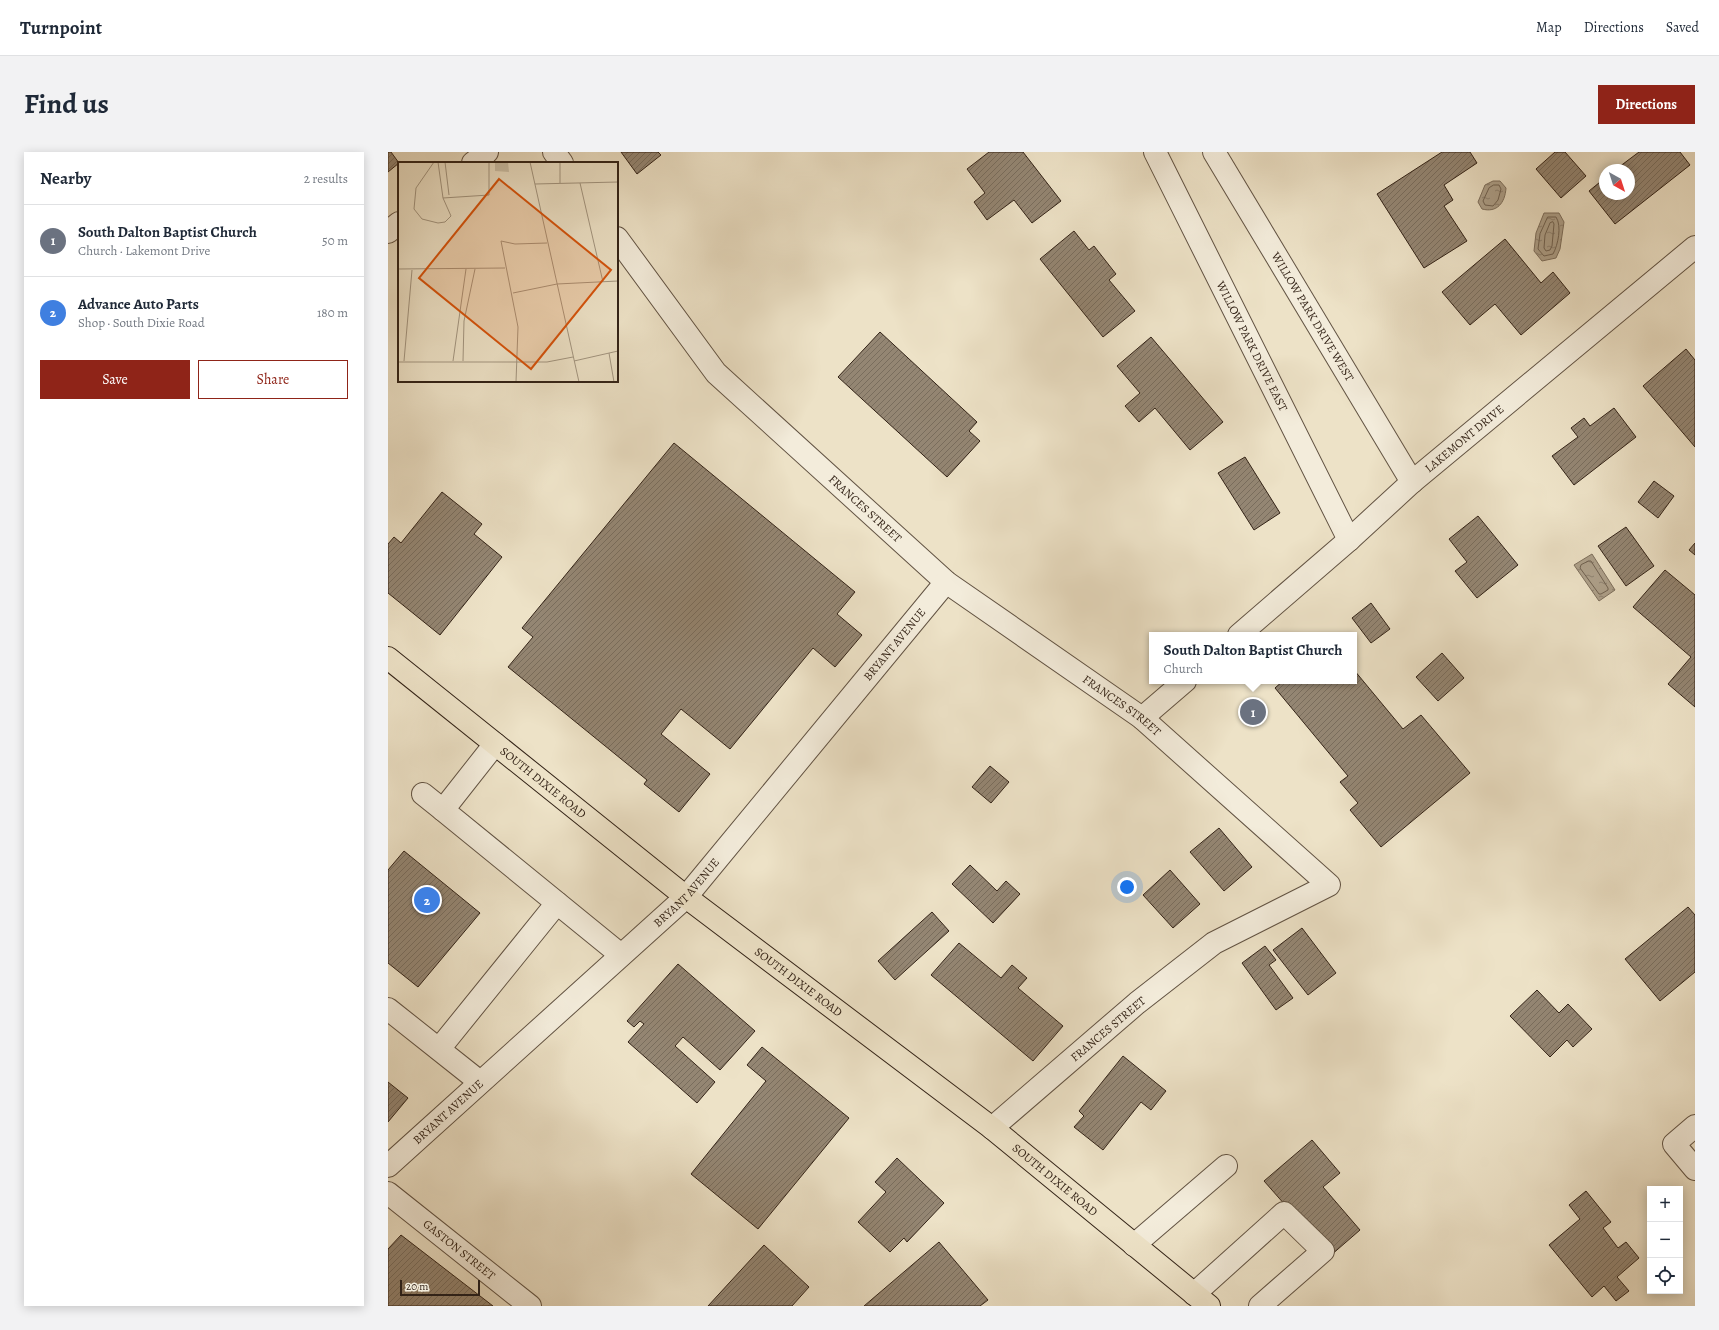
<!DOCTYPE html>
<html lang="en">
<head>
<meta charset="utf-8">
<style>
	body { margin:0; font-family:Alegreya,serif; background:#f2f2f3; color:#1f2937 }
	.controls { position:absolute; right:12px; bottom:12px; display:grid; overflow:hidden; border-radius:0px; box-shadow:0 2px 10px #0003 }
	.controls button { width:36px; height:36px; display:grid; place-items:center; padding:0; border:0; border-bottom:1px solid #e0e1e3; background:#fff; color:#1f2937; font:20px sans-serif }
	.compass { position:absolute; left:1211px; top:12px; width:36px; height:36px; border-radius:50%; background:#fff; box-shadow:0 2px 10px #0003; rotate:141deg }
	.scale { position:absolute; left:12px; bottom:10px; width:80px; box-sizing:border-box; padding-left:4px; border:2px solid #332317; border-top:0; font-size:11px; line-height:14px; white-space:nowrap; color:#332317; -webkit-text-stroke:3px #f3ecdb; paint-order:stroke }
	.you { position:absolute; left:739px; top:735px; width:14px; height:14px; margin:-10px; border:3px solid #fff; border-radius:50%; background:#1a73e8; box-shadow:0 0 0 6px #1a73e833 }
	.badge { display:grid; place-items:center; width:26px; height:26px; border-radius:50%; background:#8f2418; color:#fff; font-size:13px; font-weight:700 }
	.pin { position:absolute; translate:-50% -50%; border:2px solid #fff; box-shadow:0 1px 4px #0006 }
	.popup { position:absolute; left:761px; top:480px; width:208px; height:52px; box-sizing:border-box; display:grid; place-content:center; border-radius:0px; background:#fff; filter:drop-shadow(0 1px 3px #0005); font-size:13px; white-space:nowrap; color:#747a83 }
	.popup b { font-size:15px; color:#1f2937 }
	.popup::after { content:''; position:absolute; left:50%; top:100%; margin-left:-8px; border:8px solid transparent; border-top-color:#fff }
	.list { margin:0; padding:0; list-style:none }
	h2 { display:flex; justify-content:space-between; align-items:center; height:52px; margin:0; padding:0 16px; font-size:17px }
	h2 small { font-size:13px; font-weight:400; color:#747a83 }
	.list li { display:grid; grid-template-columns:26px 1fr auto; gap:12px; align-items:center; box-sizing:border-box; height:72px; padding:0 16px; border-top:1px solid #e0e1e3 }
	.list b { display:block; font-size:15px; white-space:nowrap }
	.list p { margin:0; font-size:13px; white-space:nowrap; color:#747a83 }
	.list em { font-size:13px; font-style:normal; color:#747a83 }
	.actions { display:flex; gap:8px; padding:12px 16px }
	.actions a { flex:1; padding:9px 0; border:1px solid #8f2418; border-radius:0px; text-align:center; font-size:14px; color:#8f2418 }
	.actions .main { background:#8f2418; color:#fff }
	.icon { flex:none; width:22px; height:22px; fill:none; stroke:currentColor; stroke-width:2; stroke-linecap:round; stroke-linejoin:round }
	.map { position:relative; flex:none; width:1307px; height:1154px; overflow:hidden; border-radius:0px }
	header { display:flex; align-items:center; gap:24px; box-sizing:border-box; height:56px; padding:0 20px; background:#fff; border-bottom:1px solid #e0e1e3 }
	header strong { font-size:19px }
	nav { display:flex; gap:22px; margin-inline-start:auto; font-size:14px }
	.intro { display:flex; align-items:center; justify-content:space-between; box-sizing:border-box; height:96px; padding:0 24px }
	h1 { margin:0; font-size:28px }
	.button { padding:10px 18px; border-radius:0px; background:#8f2418; color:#fff; font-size:14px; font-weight:700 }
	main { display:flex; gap:24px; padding:0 24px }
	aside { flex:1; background:#fff; border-radius:0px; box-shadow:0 2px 10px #0003 }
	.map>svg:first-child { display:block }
</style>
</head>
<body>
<header>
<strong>Turnpoint</strong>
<nav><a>Map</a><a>Directions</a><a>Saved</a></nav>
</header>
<div class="intro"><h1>Find us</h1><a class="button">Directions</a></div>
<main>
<aside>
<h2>Nearby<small>2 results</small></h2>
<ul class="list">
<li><span class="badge" style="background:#6b7280">1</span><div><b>South Dalton Baptist Church</b><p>Church · Lakemont Drive</p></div><em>50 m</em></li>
<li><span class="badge" style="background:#3f7fe0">2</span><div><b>Advance Auto Parts</b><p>Shop · South Dixie Road</p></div><em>180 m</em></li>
</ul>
<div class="actions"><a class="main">Save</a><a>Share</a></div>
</aside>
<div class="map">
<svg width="1307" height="1154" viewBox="0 0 1307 1154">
	<defs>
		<pattern id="water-ripples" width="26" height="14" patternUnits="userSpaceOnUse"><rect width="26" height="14" fill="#aea18b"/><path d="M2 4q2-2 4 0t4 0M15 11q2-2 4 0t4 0" fill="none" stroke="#8e8371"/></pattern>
		<pattern id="building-hatch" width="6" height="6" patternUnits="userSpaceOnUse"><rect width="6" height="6" fill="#948673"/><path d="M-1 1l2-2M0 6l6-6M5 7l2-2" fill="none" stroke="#796d5d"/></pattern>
	</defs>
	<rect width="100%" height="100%" fill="#ede2c7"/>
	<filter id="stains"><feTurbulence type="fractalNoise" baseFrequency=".005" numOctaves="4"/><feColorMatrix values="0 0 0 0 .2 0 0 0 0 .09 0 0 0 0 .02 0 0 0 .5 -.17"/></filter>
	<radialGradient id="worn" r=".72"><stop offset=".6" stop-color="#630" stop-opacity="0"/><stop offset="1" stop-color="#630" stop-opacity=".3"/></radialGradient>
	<g fill="url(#water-ripples)" stroke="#7d6f5d">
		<path d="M1105 29H1112L1118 36C1117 51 1109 61 1094 57L1090 50 1097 33Z"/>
		<polygon points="1156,61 1171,61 1176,70 1172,97 1168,106 1154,109 1146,99 1148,81"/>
		<polygon points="1204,402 1227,438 1211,449 1186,413"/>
	</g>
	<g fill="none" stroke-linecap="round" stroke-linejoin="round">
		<g stroke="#706251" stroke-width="1">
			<polygon points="1106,33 1111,33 1113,37 1110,48 1105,54 1097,53 1095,49 1101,36"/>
			<path d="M1160 65H1168C1174 74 1170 93 1165 102L1156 104 1150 97 1152 82Z"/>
			<polygon points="1165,70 1166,72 1164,94 1162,98 1158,99 1156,96 1157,83 1162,71"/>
			<polygon points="1201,409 1203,409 1220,436 1220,438 1213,442 1211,442 1192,416 1193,413"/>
		</g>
	</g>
	<g fill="url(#building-hatch)" stroke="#332317">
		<polygon points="0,0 3,0 11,11 0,20"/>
		<polygon points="233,0 270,0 273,3 249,22"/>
		<polygon points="601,0 635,0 673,49 644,71 626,48 599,68 586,50 597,41 579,17"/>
		<polygon points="1054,0 1082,0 1089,11 1056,33 1065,48 1056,54 1079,89 1036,116 989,42"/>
		<polygon points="1167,0 1177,0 1198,24 1173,46 1148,17"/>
		<polygon points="1251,0 1292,0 1302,13 1227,72 1201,39 1217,26 1217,42 1241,42 1241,18 1227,18"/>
		<polygon points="686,79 701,98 706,94 728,122 721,128 747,159 715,185 652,107"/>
		<polygon points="1117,87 1153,131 1165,120 1182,141 1133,183 1107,152 1082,173 1054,140"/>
		<polygon points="492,180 589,270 581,279 592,289 559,325 450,225"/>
		<polygon points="763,185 835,270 802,298 767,256 751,270 737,254 752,241 729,214"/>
		<polygon points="1298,197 1307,208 1307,295 1255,234"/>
		<polygon points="1226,256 1248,285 1186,333 1164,304 1190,285 1183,276 1196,266 1202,274"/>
		<polygon points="286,291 467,440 449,462 474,483 447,515 425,496 342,597 293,557 273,582 322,622 291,660 256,632 259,628 120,515 145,485 134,476"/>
		<polygon points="857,305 892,361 866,378 830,321"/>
		<polygon points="1266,329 1286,344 1270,366 1250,350"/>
		<polygon points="54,340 94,372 86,382 114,405 52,483 0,441 0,392 6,385 13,391"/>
		<polygon points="1090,364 1130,413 1089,446 1067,419 1079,410 1061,387"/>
		<polygon points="1238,375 1266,414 1238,434 1210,394"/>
		<polygon points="1307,391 1307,403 1301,398"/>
		<polygon points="1277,418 1307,443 1307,555 1280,532 1303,505 1245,455"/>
		<polygon points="983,451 1002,477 983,491 964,466"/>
		<polygon points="1054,501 1076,526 1050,549 1028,525"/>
		<polygon points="966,518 1015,577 1033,563 1082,621 993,695 962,658 970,651 952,630 960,624 887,536 895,529 966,529"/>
		<polygon points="602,614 621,630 603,651 584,635"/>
		<polygon points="831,676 864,715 836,739 802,700"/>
		<polygon points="16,699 92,761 30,835 0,811 0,718"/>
		<polygon points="582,713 609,739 618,729 632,742 605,771 564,732"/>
		<polygon points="782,718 812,752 785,776 755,743"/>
		<polygon points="1300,755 1307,763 1307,820 1272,849 1237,807"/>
		<polygon points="544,760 561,779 507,828 490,809"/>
		<polygon points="914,776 948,821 920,843 885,798"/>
		<polygon points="571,791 613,826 624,813 639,826 630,836 675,874 645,909 543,823"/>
		<polygon points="877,794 888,808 881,813 905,846 888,858 854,811"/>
		<polygon points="290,812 367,879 332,918 295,885 287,894 327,930 309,951 240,890 256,872 252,869 246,875 239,869"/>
		<polygon points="1149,838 1171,861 1180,852 1204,877 1185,895 1179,888 1162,905 1122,864"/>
		<polygon points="374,895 461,966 370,1077 303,1022 378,929 359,913"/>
		<polygon points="735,904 778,939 763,958 753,950 715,998 686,975 696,964 691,959"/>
		<polygon points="0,930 20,946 0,970"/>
		<polygon points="924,988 952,1021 935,1035 972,1078 942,1104 876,1029"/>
		<polygon points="509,1006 556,1051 519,1090 516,1086 502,1100 470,1070 498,1040 487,1030"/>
		<polygon points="1198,1039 1223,1070 1215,1076 1230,1096 1238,1090 1251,1106 1229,1125 1241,1139 1228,1149 1216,1134 1204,1145 1161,1093 1192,1067 1181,1053"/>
		<polygon points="13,1083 105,1154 0,1154 0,1097"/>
		<polygon points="551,1090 600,1148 592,1154 476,1154"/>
		<polygon points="376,1093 421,1135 404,1154 320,1154"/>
	</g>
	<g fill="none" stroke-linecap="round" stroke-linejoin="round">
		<defs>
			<g id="minor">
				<polyline points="166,0 174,11"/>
				<path id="s1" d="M767 0 961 388"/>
				<path id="s2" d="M826 0 1024 330"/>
				<polyline points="85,11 99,0"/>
				<polyline points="0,80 11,71"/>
				<path id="s3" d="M229 86 328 221 558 430 754 566 941 733 826 791 749 851 604 976"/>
				<path id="s4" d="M851 483 961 388 1024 330 1307 95"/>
				<polyline points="754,566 797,529"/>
				<polyline points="107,592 55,658 233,803"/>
				<polyline points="35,642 55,658"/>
				<polyline points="0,857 92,930"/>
				<polyline points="51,897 169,751"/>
				<polyline points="1307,974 1286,992 1307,1017"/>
				<path id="s5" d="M0 1014 298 745 558 430"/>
				<path id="s6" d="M0 1041 142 1154"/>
				<polyline points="746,1093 838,1014"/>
				<polyline points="806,1142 896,1061 935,1099 872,1154"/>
			</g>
			<g id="major">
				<path id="s7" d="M0 506 298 745 604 976 821 1154"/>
			</g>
		</defs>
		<use href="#minor" stroke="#625343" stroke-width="24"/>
		<use href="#major" stroke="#332317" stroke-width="24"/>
		<use href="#minor" stroke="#f3ecdb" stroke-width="22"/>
		<use href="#major" stroke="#ede2c7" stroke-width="22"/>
	</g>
	<g text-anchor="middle" stroke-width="3" stroke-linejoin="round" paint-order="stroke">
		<g font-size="12" fill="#332317" stroke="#f3ecdb">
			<text dy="4" stroke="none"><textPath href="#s2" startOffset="192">WILLOW PARK DRIVE WEST</textPath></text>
			<text dy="4" stroke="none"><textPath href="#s1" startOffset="217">WILLOW PARK DRIVE EAST</textPath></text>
			<text dy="4" stroke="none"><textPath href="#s4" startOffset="299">LAKEMONT DRIVE</textPath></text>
			<text dy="4" stroke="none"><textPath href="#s3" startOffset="369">FRANCES STREET</textPath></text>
			<text dy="4" stroke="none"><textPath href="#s5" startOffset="729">BRYANT AVENUE</textPath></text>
			<text dy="4" stroke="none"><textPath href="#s3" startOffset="693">FRANCES STREET</textPath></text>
			<text dy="4" stroke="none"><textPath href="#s7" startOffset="199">SOUTH DIXIE ROAD</textPath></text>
			<text dy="4" stroke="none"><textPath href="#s5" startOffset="405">BRYANT AVENUE</textPath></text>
			<text dy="4" stroke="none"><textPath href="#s7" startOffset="523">SOUTH DIXIE ROAD</textPath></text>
			<text transform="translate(720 877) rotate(-40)" y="4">FRANCES STREET</text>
			<text dy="4" stroke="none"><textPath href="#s5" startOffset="81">BRYANT AVENUE</textPath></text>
			<text dy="4" stroke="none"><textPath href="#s7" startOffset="847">SOUTH DIXIE ROAD</textPath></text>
			<text dy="4" stroke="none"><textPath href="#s6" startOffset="91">GASTON STREET</textPath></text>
		</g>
	</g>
	<g transform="translate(10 10)">
		<rect width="220" height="220" fill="#ede2c7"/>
		<path d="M97 0H110L111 10 97 9Z" fill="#cdc2a9"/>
		<path fill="none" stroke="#a39681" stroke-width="1" d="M36 0 18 26 16 47 24 57 40 61 47 60 53 54 45 36 40 0M47 0 51 33M132 0 181 220M162 0V21M182 21 205 120M137 22 220 20M45 36 91 33V0M0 107 107 106M115 131 159 122 220 119M211 191 216 220M6 199 14 108M55 199 68 107M65 199 66 159 77 107M176 199 220 189M0 200H149L175 195M118 220 120 165 103 79 117 82 149 81"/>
		<path fill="#d6540d" fill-opacity="0.15" stroke="#d6540d" stroke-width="2" d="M101 17 213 108 133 207 21 116Z"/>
		<rect width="220" height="220" fill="none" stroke="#332317" stroke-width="2"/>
	</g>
	<rect width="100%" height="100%" filter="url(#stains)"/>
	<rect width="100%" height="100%" fill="url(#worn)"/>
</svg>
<div class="controls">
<button>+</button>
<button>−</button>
<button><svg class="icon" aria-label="locate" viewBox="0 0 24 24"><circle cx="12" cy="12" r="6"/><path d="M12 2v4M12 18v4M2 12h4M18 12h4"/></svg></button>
</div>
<svg class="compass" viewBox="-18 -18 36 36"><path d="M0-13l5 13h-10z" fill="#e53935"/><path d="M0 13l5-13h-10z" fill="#747a83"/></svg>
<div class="scale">20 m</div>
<div class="you"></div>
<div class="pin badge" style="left:865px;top:560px;background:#6b7280">1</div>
<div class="popup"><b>South Dalton Baptist Church</b>Church</div>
<div class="pin badge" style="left:39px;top:748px;background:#3f7fe0">2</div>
</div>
</main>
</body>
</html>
